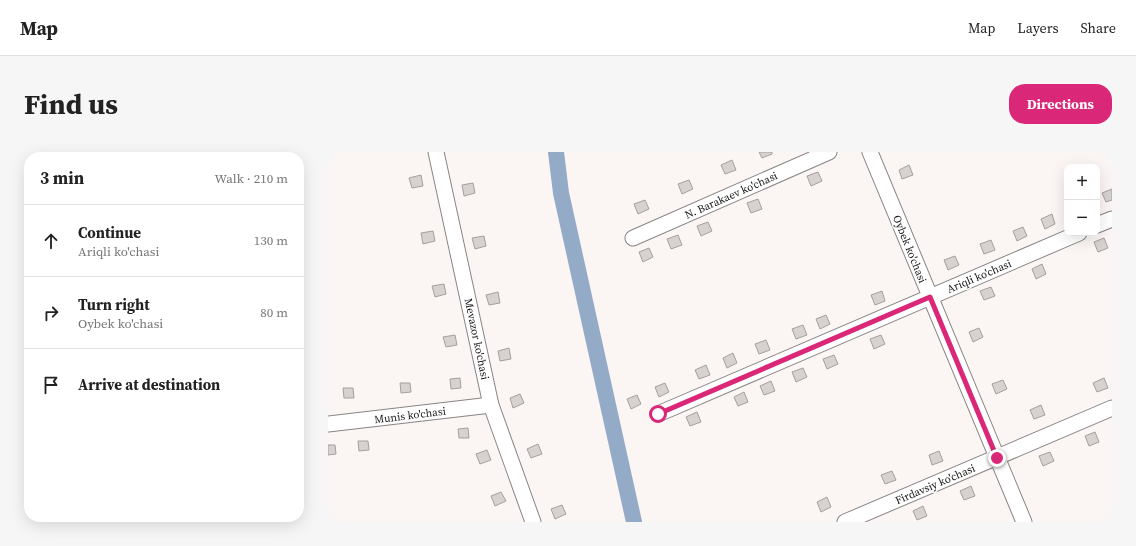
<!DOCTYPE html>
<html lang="en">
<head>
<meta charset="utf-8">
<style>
	body { margin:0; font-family:"Source Serif 4",serif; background:#f6f6f6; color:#222 }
	.controls { position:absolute; right:12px; top:12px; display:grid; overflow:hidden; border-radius:8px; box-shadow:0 4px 16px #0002 }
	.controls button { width:36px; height:36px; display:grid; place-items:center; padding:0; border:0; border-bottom:1px solid #e0e0e0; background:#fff; color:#222; font:20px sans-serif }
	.stop { position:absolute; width:12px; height:12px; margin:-9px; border:3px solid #db2777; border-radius:50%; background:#fff }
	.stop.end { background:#db2777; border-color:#fff; box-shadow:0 1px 4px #0008 }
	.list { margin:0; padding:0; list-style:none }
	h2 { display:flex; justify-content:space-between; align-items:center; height:52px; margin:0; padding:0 16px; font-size:17px }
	h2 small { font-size:13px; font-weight:400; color:#767676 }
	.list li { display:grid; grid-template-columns:26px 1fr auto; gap:12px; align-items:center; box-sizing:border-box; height:72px; padding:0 16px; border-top:1px solid #e0e0e0 }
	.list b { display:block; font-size:15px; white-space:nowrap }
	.list p { margin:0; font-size:13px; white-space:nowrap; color:#767676 }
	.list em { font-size:13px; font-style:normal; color:#767676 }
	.icon { flex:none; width:22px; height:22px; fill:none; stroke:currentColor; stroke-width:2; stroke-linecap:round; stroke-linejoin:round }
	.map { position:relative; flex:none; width:784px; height:370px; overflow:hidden; border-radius:16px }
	header { display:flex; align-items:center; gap:24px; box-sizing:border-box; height:56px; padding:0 20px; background:#fff; border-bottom:1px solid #e0e0e0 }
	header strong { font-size:19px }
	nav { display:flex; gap:22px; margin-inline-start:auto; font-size:14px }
	.intro { display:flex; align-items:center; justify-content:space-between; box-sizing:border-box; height:96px; padding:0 24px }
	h1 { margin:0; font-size:28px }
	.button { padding:10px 18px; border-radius:16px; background:#db2777; color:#fff; font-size:14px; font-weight:700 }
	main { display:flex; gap:24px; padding:0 24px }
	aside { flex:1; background:#fff; border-radius:16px; box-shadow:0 4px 16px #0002 }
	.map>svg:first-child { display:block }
</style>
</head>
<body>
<header>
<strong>Map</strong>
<nav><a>Map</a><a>Layers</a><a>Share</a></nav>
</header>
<div class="intro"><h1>Find us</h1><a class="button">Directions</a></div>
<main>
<aside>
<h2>3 min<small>Walk · 210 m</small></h2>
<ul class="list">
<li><svg class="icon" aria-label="ahead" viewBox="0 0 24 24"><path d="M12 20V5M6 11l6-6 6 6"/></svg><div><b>Continue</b><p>Ariqli ko'chasi</p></div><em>130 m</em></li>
<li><svg class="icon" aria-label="right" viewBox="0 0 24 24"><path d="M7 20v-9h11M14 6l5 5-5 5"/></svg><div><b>Turn right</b><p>Oybek ko'chasi</p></div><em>80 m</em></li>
<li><svg class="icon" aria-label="arrive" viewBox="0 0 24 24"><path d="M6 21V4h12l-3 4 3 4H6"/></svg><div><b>Arrive at destination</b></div></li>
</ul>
</aside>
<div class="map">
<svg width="784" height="370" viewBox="0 0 784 370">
	<rect width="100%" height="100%" fill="#fbf5f4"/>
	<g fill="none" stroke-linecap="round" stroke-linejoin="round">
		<polyline stroke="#94abc7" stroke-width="16" points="228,0 233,41 306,370"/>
	</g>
	<g fill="#d7d1d0" stroke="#a59f9e">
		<polygon points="431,0 444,0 444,2 434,6"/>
		<polygon points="404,8 408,18 397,22 393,13"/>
		<polygon points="581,13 585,23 574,27 571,18"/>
		<polygon points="490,20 494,29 483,34 479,24"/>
		<polygon points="93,23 95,34 84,36 81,26"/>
		<polygon points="361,28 365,37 354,42 350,32"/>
		<polygon points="145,31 147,41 136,44 134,33"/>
		<polygon points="784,37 784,48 778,50 774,41"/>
		<polygon points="430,47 434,57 423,61 419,51"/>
		<polygon points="317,48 321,57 310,62 306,52"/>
		<polygon points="724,62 727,72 717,77 713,67"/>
		<polygon points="380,70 384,79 373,84 369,74"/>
		<polygon points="695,75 699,84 689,89 685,79"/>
		<polygon points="105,79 107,89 95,92 93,81"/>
		<polygon points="350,83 354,93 343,97 339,87"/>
		<polygon points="156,84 158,94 147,97 144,86"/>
		<polygon points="776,86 780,96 770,100 766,90"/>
		<polygon points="663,88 667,98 656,102 652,92"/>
		<polygon points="321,96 325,105 315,110 311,100"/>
		<polygon points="627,104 631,113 620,118 616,108"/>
		<polygon points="714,112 718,122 708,127 704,117"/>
		<polygon points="116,132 118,142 107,145 104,134"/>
		<polygon points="663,135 667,144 656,148 652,139"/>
		<polygon points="554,139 557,149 547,153 543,143"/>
		<polygon points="170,140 172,151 161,153 158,143"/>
		<polygon points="498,163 502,172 492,177 488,167"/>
		<polygon points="475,173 479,183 468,187 464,177"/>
		<polygon points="651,176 655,185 645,190 641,180"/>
		<polygon points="127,183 129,193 118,195 115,185"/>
		<polygon points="553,183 557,192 546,197 542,187"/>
		<polygon points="438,188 442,198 431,202 427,192"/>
		<polygon points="181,196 183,207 172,209 170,199"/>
		<polygon points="405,201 409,211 399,216 395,206"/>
		<polygon points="506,203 510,212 499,217 495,207"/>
		<polygon points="378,213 382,223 371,227 367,218"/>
		<polygon points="475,216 479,225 468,230 464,220"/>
		<polygon points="132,226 133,236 123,237 122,227"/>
		<polygon points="776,226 780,236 769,240 765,231"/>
		<polygon points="675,228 679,237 668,242 664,232"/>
		<polygon points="443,229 447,239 436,243 432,234"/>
		<polygon points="72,231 82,231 83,240 73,241"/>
		<polygon points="337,231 341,240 331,245 327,235"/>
		<polygon points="15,236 25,236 26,246 16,246"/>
		<polygon points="416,240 420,250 410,254 406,245"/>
		<polygon points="192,242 196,251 185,256 182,246"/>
		<polygon points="309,243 313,252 303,257 299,247"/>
		<polygon points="713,253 717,263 706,267 702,258"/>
		<polygon points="369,260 373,270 362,274 358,265"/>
		<polygon points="140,276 141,286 131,286 130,277"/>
		<polygon points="767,280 771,290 761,294 757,284"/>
		<polygon points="30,289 40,289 41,298 31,299"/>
		<polygon points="210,292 214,302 203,306 199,297"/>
		<polygon points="0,293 7,293 8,302 0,303"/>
		<polygon points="159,298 163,308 152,312 148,302"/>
		<polygon points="611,299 615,309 604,313 601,303"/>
		<polygon points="722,300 726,309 715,314 711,304"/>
		<polygon points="564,319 568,328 557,332 553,323"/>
		<polygon points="643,334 647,344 636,348 632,339"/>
		<polygon points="173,340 178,349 167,354 163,344"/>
		<polygon points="499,345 503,355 493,360 489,350"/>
		<polygon points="234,353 238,362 227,367 223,357"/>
		<polygon points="595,354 599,364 589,368 585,359"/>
	</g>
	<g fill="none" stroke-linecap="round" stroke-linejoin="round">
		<defs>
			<g id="street">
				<polyline points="108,0 163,253 205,370"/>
				<polyline points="542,0 696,370"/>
				<polyline points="769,73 784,67"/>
				<polyline points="305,86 501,0"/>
				<polyline points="330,262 751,81"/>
				<polyline points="0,272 163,253"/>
				<polyline points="517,370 784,256"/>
			</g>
		</defs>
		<use href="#street" stroke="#8a8484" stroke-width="17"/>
		<use href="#street" stroke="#fff" stroke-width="15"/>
	</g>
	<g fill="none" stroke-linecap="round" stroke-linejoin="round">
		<polyline stroke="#db2777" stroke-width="5" points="330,262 602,145 669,306"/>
	</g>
	<g text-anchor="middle" stroke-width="3" stroke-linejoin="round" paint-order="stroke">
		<g font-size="11" fill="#1a1818" stroke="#fff">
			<text transform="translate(403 43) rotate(-24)" y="4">N. Barakaev ko'chasi</text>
			<text transform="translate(582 97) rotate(68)" y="4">Oybek ko'chasi</text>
			<text transform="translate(651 124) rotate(-23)" y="4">Ariqli ko'chasi</text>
			<text transform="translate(149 187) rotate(78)" y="4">Mevazor ko'chasi</text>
			<text transform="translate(82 263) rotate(-7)" y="4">Munis ko'chasi</text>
			<text transform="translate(607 332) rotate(-23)" y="4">Firdavsiy ko'chasi</text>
		</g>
	</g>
</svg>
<div class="controls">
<button>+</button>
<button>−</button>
</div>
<div class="stop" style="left:330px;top:262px"></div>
<div class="stop end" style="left:669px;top:306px"></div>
</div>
</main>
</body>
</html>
